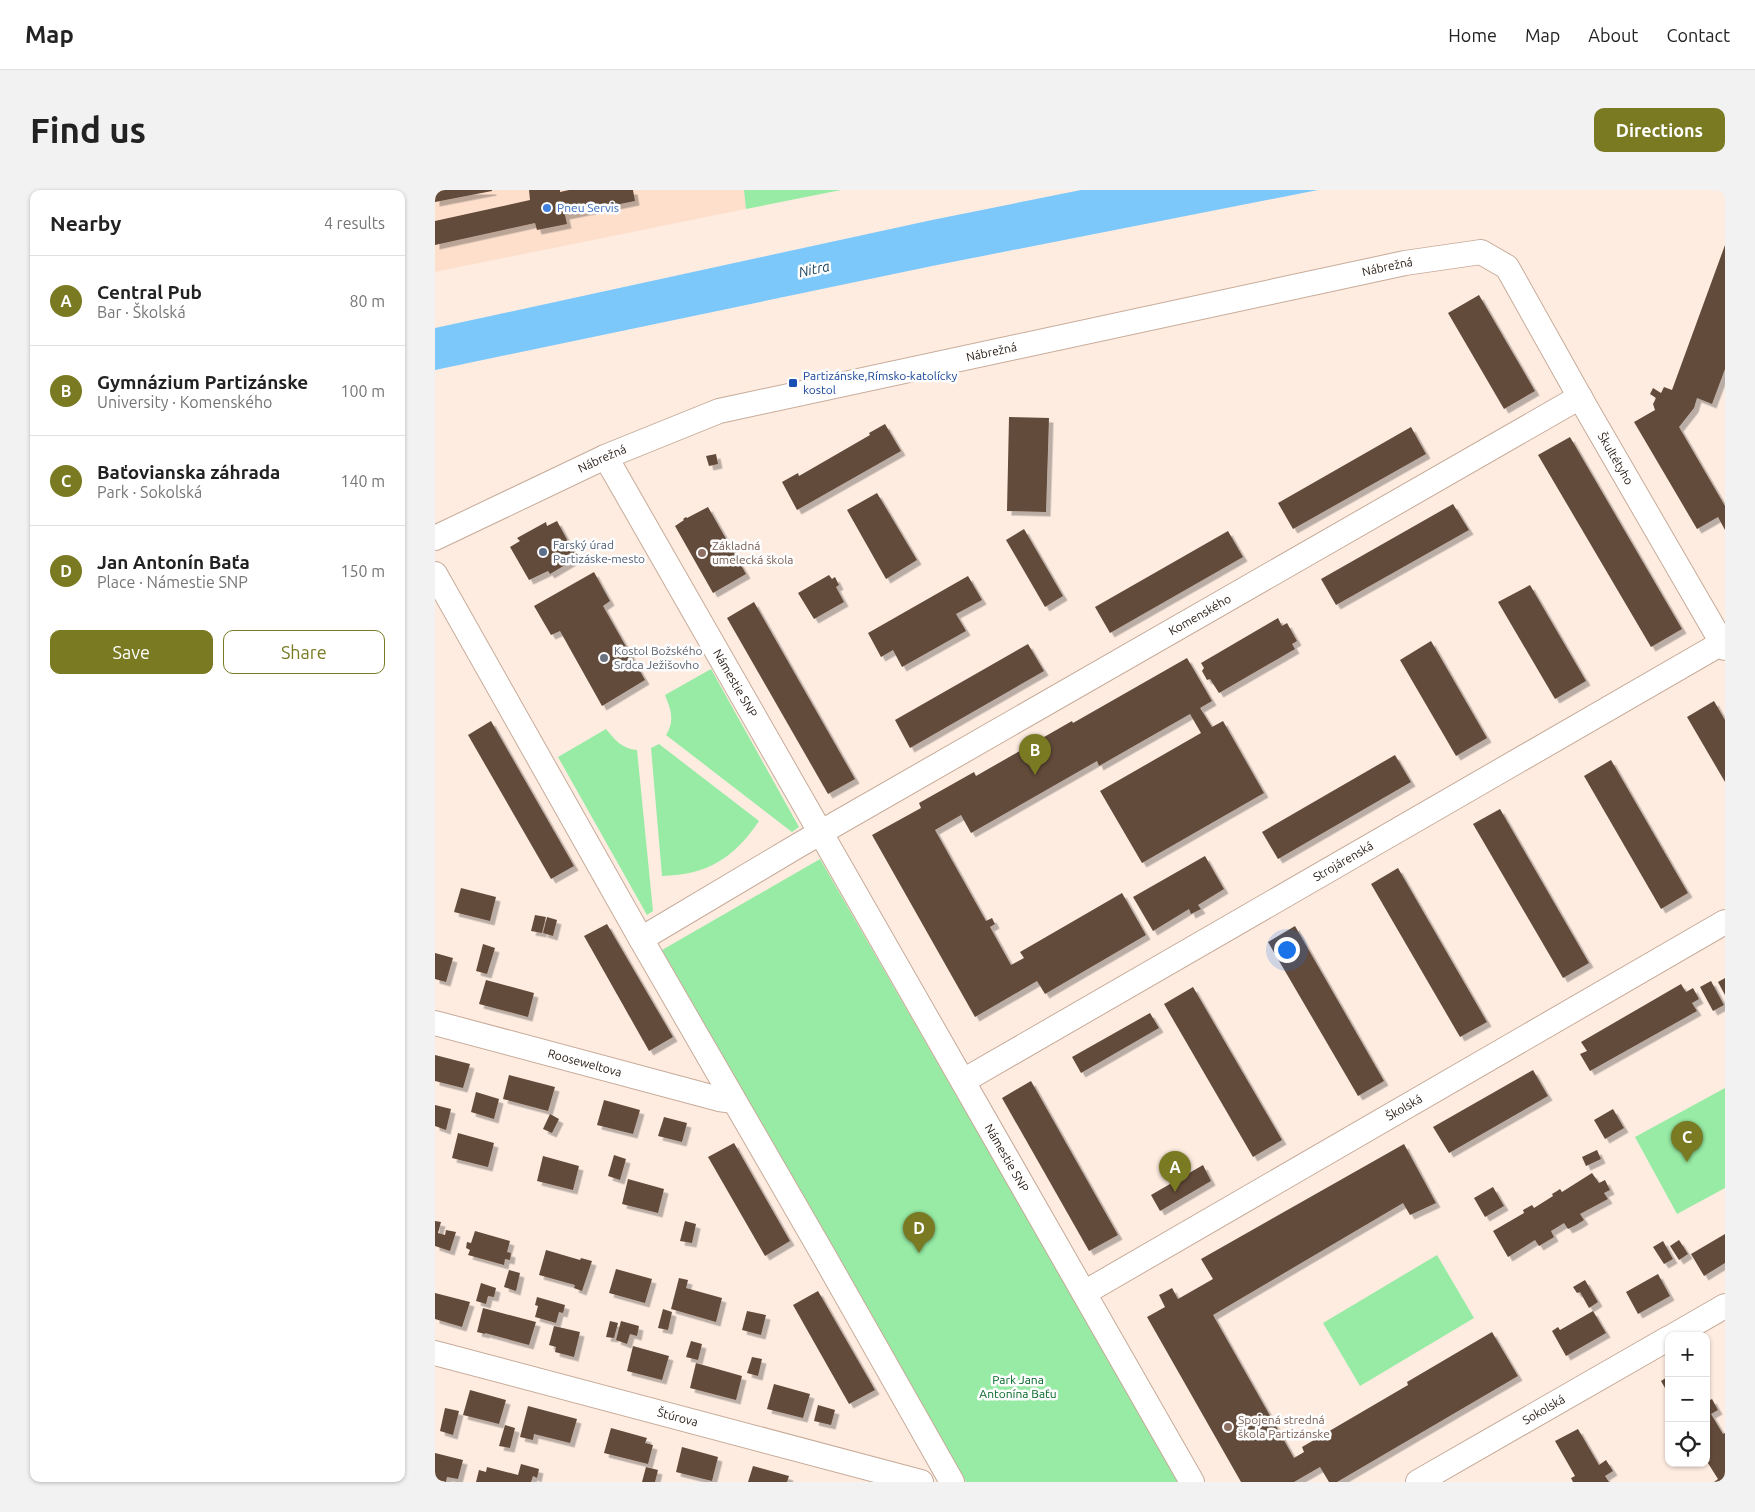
<!DOCTYPE html>
<html lang="en">
<head>
<meta charset="utf-8">
<style>
	body { margin:0; font-family:Ubuntu,sans-serif; background:#f2f2f2; color:#222 }
	.controls { position:absolute; right:15px; bottom:15px; display:grid; overflow:hidden; border-radius:10px; box-shadow:0 1px 4px #0004 }
	.controls button { width:45px; height:45px; display:grid; place-items:center; padding:0; border:0; border-bottom:1px solid #e0e0e0; background:#fff; color:#222; font:25px sans-serif }
	.you { position:absolute; left:851px; top:759px; width:18px; height:18px; margin:-12px; border:4px solid #fff; border-radius:50%; background:#1a73e8; box-shadow:0 0 0 8px #1a73e833 }
	.badge { display:grid; place-items:center; width:32px; height:32px; border-radius:50%; background:#797a22; color:#fff; font-size:16px; font-weight:700 }
	.pin { position:absolute; translate:-50% -41px; filter:drop-shadow(0 1px 2px #0008) }
	.pin::after { content:''; position:absolute; top:26px; width:18px; height:15px; background:inherit; clip-path:polygon(0 0,100% 0,50% 100%) }
	.list { margin:0; padding:0; list-style:none }
	h2 { display:flex; justify-content:space-between; align-items:center; height:65px; margin:0; padding:0 20px; font-size:21px }
	h2 small { font-size:16px; font-weight:400; color:#767676 }
	.list li { display:grid; grid-template-columns:32px 1fr auto; gap:15px; align-items:center; box-sizing:border-box; height:90px; padding:0 20px; border-top:1px solid #e0e0e0 }
	.list b { display:block; font-size:19px; white-space:nowrap }
	.list p { margin:0; font-size:16px; white-space:nowrap; color:#767676 }
	.list em { font-size:16px; font-style:normal; color:#767676 }
	.actions { display:flex; gap:10px; padding:15px 20px }
	.actions a { flex:1; padding:11px 0; border:1px solid #797a22; border-radius:10px; text-align:center; font-size:18px; color:#797a22 }
	.actions .main { background:#797a22; color:#fff }
	.icon { flex:none; width:28px; height:28px; fill:none; stroke:currentColor; stroke-width:2; stroke-linecap:round; stroke-linejoin:round }
	.map { position:relative; flex:none; width:1290px; height:1292px; overflow:hidden; border-radius:10px }
	header { display:flex; align-items:center; gap:30px; box-sizing:border-box; height:70px; padding:0 25px; background:#fff; border-bottom:1px solid #e0e0e0 }
	header strong { font-size:24px }
	nav { display:flex; gap:28px; margin-inline-start:auto; font-size:18px }
	.intro { display:flex; align-items:center; justify-content:space-between; box-sizing:border-box; height:120px; padding:0 30px }
	h1 { margin:0; font-size:35px }
	.button { padding:12px 22px; border-radius:10px; background:#797a22; color:#fff; font-size:18px; font-weight:700 }
	main { display:flex; gap:30px; padding:0 30px }
	aside { flex:1; background:#fff; border-radius:10px; box-shadow:0 1px 4px #0004 }
	.map>svg:first-child { display:block }
</style>
</head>
<body>
<header>
<strong>Map</strong>
<nav><a>Home</a><a>Map</a><a>About</a><a>Contact</a></nav>
</header>
<div class="intro"><h1>Find us</h1><a class="button">Directions</a></div>
<main>
<aside>
<h2>Nearby<small>4 results</small></h2>
<ul class="list">
<li><span class="badge">A</span><div><b>Central Pub</b><p>Bar · Školská</p></div><em>80 m</em></li>
<li><span class="badge">B</span><div><b>Gymnázium Partizánske</b><p>University · Komenského</p></div><em>100 m</em></li>
<li><span class="badge">C</span><div><b>Baťovianska záhrada</b><p>Park · Sokolská</p></div><em>140 m</em></li>
<li><span class="badge">D</span><div><b>Jan Antonín Baťa</b><p>Place · Námestie SNP</p></div><em>150 m</em></li>
</ul>
<div class="actions"><a class="main">Save</a><a>Share</a></div>
</aside>
<div class="map">
<svg width="1290" height="1292" viewBox="0 0 1290 1292">
	<defs>
		<filter id="shadow"><feDropShadow dx="4.5" dy="4.5" stdDeviation="0" flood-color="#0004"/></filter>
	</defs>
	<rect width="100%" height="100%" fill="#feece1"/>
	<polygon fill="#fddfcc" points="0,0 309,0 311,19 0,82"/>
	<g fill="#97eba4">
		<polygon points="309,0 406,0 311,19"/>
		<path d="M276 479 364 637 357 642 231 545C240 531 236 520 230 505Z"/>
		<path d="M171 539C180 550 187 559 202 560L218 721 212 725 123 567Z"/>
		<path d="M224 554 324 631C299 668 272 685 227 686L216 558Z"/>
		<polygon points="385,669 744,1292 531,1292 227,760"/>
		<polygon points="1290,898 1290,998 1242,1024 1200,947"/>
		<polygon points="1002,1065 1039,1128 925,1196 888,1133"/>
	</g>
	<polygon fill="#7dc8fa" points="646,0 883,0 502,75 0,180 0,138 497,30"/>
	<g fill="#634b3b" filter="url(#shadow)">
		<polygon points="0,0 57,0 57,1 0,12"/>
		<polygon points="94,0 125,0 125,2 134,0 198,0 200,11 130,25 132,34 102,40 100,33 0,55 0,31 95,10"/>
		<polygon points="1290,55 1290,179 1277,214 1262,208 1259,218 1244,237 1290,316 1290,340 1283,327 1262,339 1199,232 1220,220 1218,214 1221,208 1215,204 1218,198 1226,203 1229,197 1237,200"/>
		<polygon points="1044,105 1100,201 1069,219 1013,123"/>
		<polygon points="574,227 614,228 611,322 572,321"/>
		<polygon points="450,234 466,261 362,320 347,292 363,283 364,286 435,245 434,243"/>
		<polygon points="976,237 991,264 858,339 843,313"/>
		<polygon points="1135,247 1247,439 1216,457 1103,265"/>
		<polygon points="281,264 283,274 274,276 271,266"/>
		<polygon points="442,303 482,370 451,389 412,320"/>
		<polygon points="1018,314 1034,340 901,415 886,389"/>
		<polygon points="273,317 311,384 278,403 240,336 249,330 248,329 251,327 252,328"/>
		<polygon points="122,331 142,368 115,384 113,381 94,390 75,357 85,351 82,348 111,332 112,336"/>
		<polygon points="589,339 628,406 610,417 571,350"/>
		<polygon points="793,341 808,367 675,443 660,417"/>
		<polygon points="159,382 175,411 168,416 210,490 167,516 125,441 116,445 99,416"/>
		<polygon points="394,385 397,389 400,387 404,395 401,397 409,412 379,429 363,403"/>
		<polygon points="533,386 547,410 521,424 531,441 467,477 458,460 446,467 433,443"/>
		<polygon points="1095,395 1151,491 1120,509 1063,412"/>
		<polygon points="319,412 420,589 393,604 292,428"/>
		<polygon points="843,428 847,436 852,433 862,451 857,454 860,459 784,503 775,489 772,490 767,481 769,478 766,473"/>
		<polygon points="996,451 1052,548 1021,566 965,470"/>
		<polygon points="593,454 609,481 475,558 460,530"/>
		<polygon points="752,468 777,511 765,518 777,537 788,531 829,603 707,673 665,601 766,543 755,524 664,576 662,571 536,643 526,625 500,640 551,731 557,728 560,734 555,737 576,775 589,768 585,762 687,703 711,745 610,804 602,791 540,827 437,645 486,618 484,613 539,582 541,586 637,531 638,533"/>
		<polygon points="1279,511 1290,530 1290,592 1252,527"/>
		<polygon points="56,531 139,676 116,689 33,545"/>
		<polygon points="960,565 976,592 843,669 827,642"/>
		<polygon points="1176,570 1253,703 1226,719 1149,586"/>
		<polygon points="1065,619 1154,773 1128,788 1038,634"/>
		<polygon points="770,666 789,699 763,715 766,719 756,724 754,719 718,741 698,707"/>
		<polygon points="963,678 1052,832 1025,847 936,694"/>
		<polygon points="26,698 61,707 55,731 19,722"/>
		<polygon points="100,725 111,727 107,743 96,741"/>
		<polygon points="112,727 122,730 118,746 108,743"/>
		<polygon points="172,734 238,847 214,861 149,746"/>
		<polygon points="860,736 949,891 923,906 833,752"/>
		<polygon points="48,754 60,758 52,784 41,781"/>
		<polygon points="0,763 18,768 11,792 0,789"/>
		<polygon points="1290,788 1290,805 1283,792"/>
		<polygon points="51,790 99,803 93,827 44,814"/>
		<polygon points="1276,791 1289,815 1278,821 1265,797"/>
		<polygon points="1246,794 1251,802 1258,798 1264,809 1257,813 1262,821 1155,881 1145,864 1152,861 1146,852"/>
		<polygon points="758,797 847,950 818,967 729,814"/>
		<polygon points="715,823 724,838 646,883 637,867"/>
		<polygon points="0,865 35,874 28,898 0,891"/>
		<polygon points="1098,880 1113,906 1014,963 998,937"/>
		<polygon points="74,885 120,897 113,921 68,909"/>
		<polygon points="596,891 683,1045 654,1061 567,908"/>
		<polygon points="41,902 64,909 59,929 36,922"/>
		<polygon points="169,910 205,920 198,944 162,935"/>
		<polygon points="0,915 16,919 11,940 0,936"/>
		<polygon points="1178,919 1189,938 1170,949 1159,930"/>
		<polygon points="115,924 124,929 117,943 108,939"/>
		<polygon points="229,927 252,933 247,952 223,946"/>
		<polygon points="23,943 59,953 53,977 17,968"/>
		<polygon points="299,953 355,1051 330,1066 273,967"/>
		<polygon points="969,954 1001,1013 975,1025 968,1013 778,1125 859,1268 869,1262 867,1257 973,1195 972,1192 1057,1142 1083,1186 902,1292 894,1292 885,1277 859,1292 806,1292 712,1127 730,1117 724,1105 737,1098 743,1109 778,1089 766,1069"/>
		<polygon points="1162,960 1166,969 1151,976 1147,967"/>
		<polygon points="179,965 191,969 185,990 173,986"/>
		<polygon points="108,966 144,976 138,1000 102,991"/>
		<polygon points="768,975 776,991 725,1021 716,1005"/>
		<polygon points="1157,983 1164,993 1170,990 1175,1000 1169,1003 1173,1009 1145,1024 1149,1030 1141,1035 1133,1039 1129,1033 1116,1041 1119,1047 1104,1056 1100,1050 1073,1067 1058,1041 1089,1023 1088,1020 1097,1015 1099,1018 1118,1006 1117,1004 1122,1001 1125,999 1127,1002"/>
		<polygon points="193,989 229,999 223,1023 187,1014"/>
		<polygon points="1058,997 1069,1016 1050,1027 1039,1008"/>
		<polygon points="0,1031 6,1032 3,1043 10,1045 11,1040 21,1042 15,1061 0,1056"/>
		<polygon points="250,1031 261,1034 257,1053 245,1051"/>
		<polygon points="40,1041 75,1051 72,1062 76,1063 75,1070 70,1069 69,1075 33,1065 35,1060 31,1058 32,1052 36,1053"/>
		<polygon points="1290,1044 1290,1073 1269,1086 1256,1064"/>
		<polygon points="1244,1050 1253,1064 1244,1070 1235,1056"/>
		<polygon points="1228,1051 1238,1069 1229,1074 1218,1057"/>
		<polygon points="111,1060 145,1070 146,1068 157,1071 147,1101 139,1098 140,1095 104,1085"/>
		<polygon points="181,1079 217,1089 210,1113 174,1103"/>
		<polygon points="74,1080 85,1083 81,1101 69,1097"/>
		<polygon points="1223,1084 1235,1106 1203,1124 1191,1102"/>
		<polygon points="244,1088 253,1090 251,1098 287,1108 281,1132 236,1119"/>
		<polygon points="1150,1090 1163,1112 1154,1118 1145,1102 1142,1103 1138,1097"/>
		<polygon points="46,1093 61,1098 59,1107 53,1106 51,1114 41,1111"/>
		<polygon points="383,1101 440,1200 414,1214 358,1115"/>
		<polygon points="0,1103 35,1112 27,1137 0,1129"/>
		<polygon points="102,1107 130,1115 128,1123 124,1122 121,1133 100,1127 103,1116 100,1115"/>
		<polygon points="48,1118 101,1132 94,1155 50,1143 50,1144 42,1142"/>
		<polygon points="228,1119 237,1122 233,1140 223,1138"/>
		<polygon points="312,1121 331,1125 326,1145 307,1140"/>
		<polygon points="1158,1121 1171,1143 1131,1166 1117,1141 1123,1137 1125,1140"/>
		<polygon points="175,1131 183,1133 179,1148 171,1147"/>
		<polygon points="186,1131 204,1136 202,1146 195,1144 192,1154 181,1150"/>
		<polygon points="119,1136 145,1142 139,1167 120,1162 121,1157 114,1155"/>
		<polygon points="256,1151 267,1154 263,1170 251,1167"/>
		<polygon points="198,1156 234,1166 227,1190 192,1181"/>
		<polygon points="317,1167 327,1169 323,1186 312,1183"/>
		<polygon points="261,1173 307,1186 301,1210 255,1198"/>
		<polygon points="1234,1186 1234,1205 1226,1191"/>
		<polygon points="339,1194 375,1204 368,1228 332,1219"/>
		<polygon points="35,1200 71,1210 64,1234 28,1225"/>
		<polygon points="1277,1209 1283,1220 1276,1224 1288,1244 1290,1243 1290,1292 1279,1292 1283,1289 1271,1270 1271,1212"/>
		<polygon points="383,1215 400,1220 396,1235 379,1231"/>
		<polygon points="93,1216 142,1229 135,1253 99,1244 98,1250 85,1247"/>
		<polygon points="10,1218 24,1221 18,1245 5,1241"/>
		<polygon points="70,1235 80,1238 75,1258 64,1256"/>
		<polygon points="176,1238 212,1248 210,1253 218,1255 213,1274 169,1263"/>
		<polygon points="1143,1239 1164,1275 1171,1270 1178,1281 1170,1286 1174,1292 1138,1292 1136,1288 1140,1286 1120,1251"/>
		<polygon points="247,1257 283,1267 277,1291 241,1282"/>
		<polygon points="0,1263 28,1270 23,1289 12,1287 11,1292 0,1289"/>
		<polygon points="86,1274 104,1279 102,1288 98,1286 96,1292 41,1292 44,1280 51,1282 52,1277 83,1285"/>
		<polygon points="318,1276 354,1286 352,1292 313,1292"/>
		<polygon points="211,1277 223,1280 220,1292 207,1292"/>
	</g>
	<g fill="none" stroke-linecap="round" stroke-linejoin="round">
		<defs>
			<g id="street">
				<path id="s1" d="M170 267 177 278 757 1292"/>
				<path id="s2" d="M0 348 170 267 284 221 970 73 1046 62 1072 77 1151 218 1290 458"/>
				<polyline points="0,384 206,749 389,1066 517,1292"/>
				<path id="s3" d="M206 749 364 655 1145 207"/>
				<path id="s4" d="M0 833 284 909 299 911"/>
				<path id="s5" d="M528 891 1287 453"/>
				<path id="s6" d="M649 1103 1290 732"/>
				<polyline points="1238,1146 1290,1116"/>
				<path id="s7" d="M0 1163 486 1292"/>
				<path id="s8" d="M983 1292 1234 1148"/>
			</g>
		</defs>
		<use href="#street" stroke="#c7ab99" stroke-width="26"/>
		<use href="#street" stroke="#fff" stroke-width="24"/>
	</g>
	<circle fill="#3f7fe0" stroke="#fdfdfd" stroke-width="2" cx="112" cy="18" r="5"/>
	<rect fill="#1a4fb4" stroke="#fdfdfd" stroke-width="2" x="353" y="188" width="10" height="10" rx="2.5"/>
	<circle fill="#5c6f8a" stroke="#fdfdfd" stroke-width="2" cx="108" cy="362" r="5"/>
	<g fill="#8d6e63" stroke="#fdfdfd" stroke-width="2">
		<circle cx="267" cy="363" r="5"/>
		<circle cx="793" cy="1237" r="5"/>
	</g>
	<circle fill="#6b7280" stroke="#fdfdfd" stroke-width="2" cx="169" cy="468" r="5"/>
	<g text-anchor="middle" stroke-width="5" stroke-linejoin="round" paint-order="stroke">
		<g font-size="12" fill="#366cbe" stroke="#fdfdfd" text-anchor="start">
			<text x="122" y="22">Pneu Servis</text>
		</g>
		<g font-size="12" fill="#2b2019" stroke="#fdfdfd">
			<text dy="4" stroke="none"><textPath href="#s2" startOffset="995">Nábrežná</textPath></text>
			<text dy="4" stroke="none"><textPath href="#s2" startOffset="590">Nábrežná</textPath></text>
			<text dy="4" stroke="none"><textPath href="#s2" startOffset="1340">Škultétyho</textPath></text>
			<text dy="4" stroke="none"><textPath href="#s2" startOffset="185">Nábrežná</textPath></text>
			<text dy="4" stroke="none"><textPath href="#s3" startOffset="646">Komenského</textPath></text>
			<text dy="4" stroke="none"><textPath href="#s1" startOffset="261">Námestie SNP</textPath></text>
			<text dy="4" stroke="none"><textPath href="#s5" startOffset="439">Strojárenská</textPath></text>
			<text dy="4" stroke="none"><textPath href="#s4" startOffset="155">Rooseweltova</textPath></text>
			<text dy="4" stroke="none"><textPath href="#s6" startOffset="370">Školská</textPath></text>
			<text dy="4" stroke="none"><textPath href="#s1" startOffset="808">Námestie SNP</textPath></text>
			<text dy="4" stroke="none"><textPath href="#s8" startOffset="145">Sokolská</textPath></text>
			<text dy="4" stroke="none"><textPath href="#s7" startOffset="251">Štúrova</textPath></text>
		</g>
		<g font-size="12" fill="#164399" stroke="#fdfdfd" text-anchor="start">
			<text x="368" y="190">Partizánske,Rímsko-katolícky<tspan x="368" dy="14">kostol</tspan></text>
		</g>
		<g font-size="12" fill="#4e5e75" stroke="#fdfdfd" text-anchor="start">
			<text x="118" y="359">Farský úrad<tspan x="118" dy="14">Partizáske-mesto</tspan></text>
		</g>
		<g font-size="12" fill="#785e54" stroke="#fdfdfd" text-anchor="start">
			<text x="277" y="360">Základná<tspan x="277" dy="14">umelecká škola</tspan></text>
			<text x="803" y="1234">Spojená stredná<tspan x="803" dy="14">škola Partizánske</tspan></text>
		</g>
		<g font-size="12" fill="#5b616d" stroke="#fdfdfd" text-anchor="start">
			<text x="179" y="465">Kostol Božského<tspan x="179" dy="14">Srdca Ježišovho</tspan></text>
		</g>
		<g font-size="12" fill="#036627" stroke="#fdfdfd">
			<text x="583" y="1194">Park Jana<tspan x="583" dy="14">Antonína Baťu</tspan></text>
		</g>
		<g font-size="14" font-style="italic" fill="#1c455f" stroke="#fdfdfd">
			<text transform="translate(379 79) rotate(-12)" y="5">Nitra</text>
		</g>
	</g>
</svg>
<div class="controls">
<button>+</button>
<button>−</button>
<button><svg class="icon" aria-label="locate" viewBox="0 0 24 24"><circle cx="12" cy="12" r="6"/><path d="M12 2v4M12 18v4M2 12h4M18 12h4"/></svg></button>
</div>
<div class="you"></div>
<div class="pin badge" style="left:740px;top:1002px">A</div>
<div class="pin badge" style="left:600px;top:585px">B</div>
<div class="pin badge" style="left:1252px;top:972px">C</div>
<div class="pin badge" style="left:484px;top:1063px">D</div>
</div>
</main>
</body>
</html>
